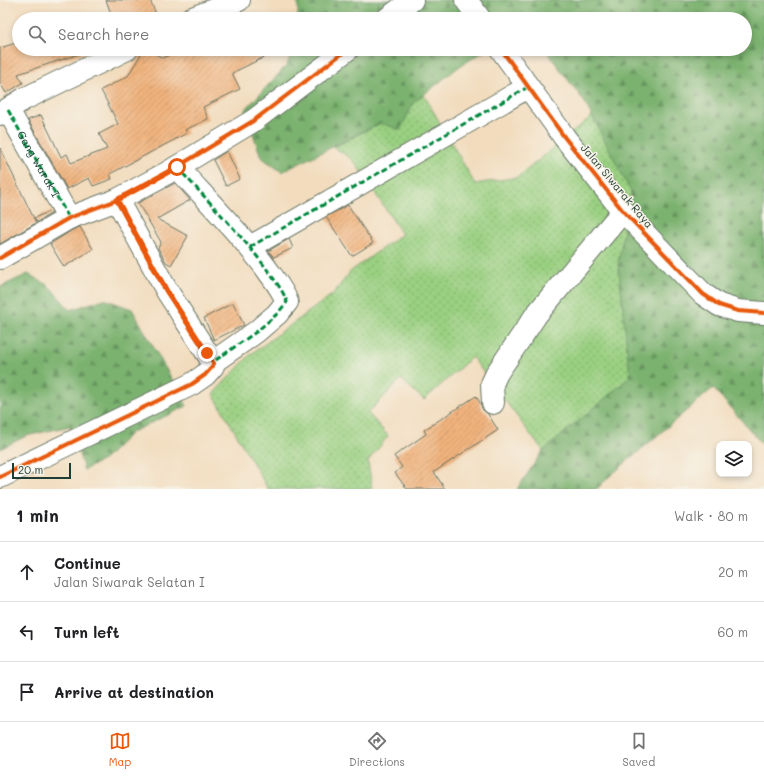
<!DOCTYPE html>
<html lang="en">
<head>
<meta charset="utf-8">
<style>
	body { margin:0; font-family:Mali,sans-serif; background:#f6f6f6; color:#202124 }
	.controls { position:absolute; right:12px; bottom:12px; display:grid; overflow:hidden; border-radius:8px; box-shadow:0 2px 6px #0003 }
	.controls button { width:36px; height:36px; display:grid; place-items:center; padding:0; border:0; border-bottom:1px solid #e0e0e0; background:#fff; color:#202124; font:20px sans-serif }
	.scale { position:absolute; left:12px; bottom:10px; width:59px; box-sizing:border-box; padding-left:4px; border:2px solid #1f3d34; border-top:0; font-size:11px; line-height:14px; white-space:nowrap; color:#1f3d34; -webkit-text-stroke:3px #f7f3e8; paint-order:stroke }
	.stop { position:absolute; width:12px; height:12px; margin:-9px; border:3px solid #ea580c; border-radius:50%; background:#fff }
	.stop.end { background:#ea580c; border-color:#fff; box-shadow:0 1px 4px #0008 }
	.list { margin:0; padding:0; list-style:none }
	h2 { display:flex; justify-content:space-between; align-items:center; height:52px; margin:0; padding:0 16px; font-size:17px }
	h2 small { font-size:13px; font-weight:400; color:#757577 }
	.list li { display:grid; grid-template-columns:26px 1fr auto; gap:12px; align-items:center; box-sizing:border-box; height:60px; padding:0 16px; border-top:1px solid #e0e0e0 }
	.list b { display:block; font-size:15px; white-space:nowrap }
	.list p { margin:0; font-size:13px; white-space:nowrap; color:#757577 }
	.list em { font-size:13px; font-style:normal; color:#757577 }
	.icon { flex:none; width:22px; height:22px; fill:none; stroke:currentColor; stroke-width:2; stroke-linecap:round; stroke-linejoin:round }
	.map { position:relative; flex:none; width:764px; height:489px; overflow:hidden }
	.search { position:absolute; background:#fff; box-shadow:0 2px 6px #0003; left:12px; right:12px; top:12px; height:44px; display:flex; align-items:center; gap:10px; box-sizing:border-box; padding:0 14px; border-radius:22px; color:#757577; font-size:15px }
	.sheet { height:232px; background:#fff }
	nav { display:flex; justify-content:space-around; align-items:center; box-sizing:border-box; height:56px; border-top:1px solid #e0e0e0; background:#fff; font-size:11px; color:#757577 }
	nav a { display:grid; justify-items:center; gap:2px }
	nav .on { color:#ea580c }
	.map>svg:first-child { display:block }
</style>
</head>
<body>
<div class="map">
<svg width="764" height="489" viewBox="0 0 764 489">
	<defs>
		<pattern id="forest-firs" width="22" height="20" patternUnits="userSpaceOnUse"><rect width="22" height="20" fill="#7bb26f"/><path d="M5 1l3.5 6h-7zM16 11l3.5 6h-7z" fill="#64925c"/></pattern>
		<pattern id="park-dots" width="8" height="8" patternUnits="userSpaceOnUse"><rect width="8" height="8" fill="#9ad081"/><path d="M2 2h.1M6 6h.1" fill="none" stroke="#7daa6a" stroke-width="1.8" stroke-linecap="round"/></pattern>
		<pattern id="building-hatch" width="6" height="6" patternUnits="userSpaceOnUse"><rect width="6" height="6" fill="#f1b37e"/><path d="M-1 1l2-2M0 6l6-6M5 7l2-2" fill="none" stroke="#c39368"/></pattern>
	</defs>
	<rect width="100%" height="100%" fill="#f7f3e8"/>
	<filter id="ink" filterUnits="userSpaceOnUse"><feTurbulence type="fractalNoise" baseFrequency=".025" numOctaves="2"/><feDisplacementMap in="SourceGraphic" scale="8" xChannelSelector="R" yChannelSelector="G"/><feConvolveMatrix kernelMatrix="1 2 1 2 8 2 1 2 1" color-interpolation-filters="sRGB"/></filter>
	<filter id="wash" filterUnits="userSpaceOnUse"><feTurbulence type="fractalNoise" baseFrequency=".012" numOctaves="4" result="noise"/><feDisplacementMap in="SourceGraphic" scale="16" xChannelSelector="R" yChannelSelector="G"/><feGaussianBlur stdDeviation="0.9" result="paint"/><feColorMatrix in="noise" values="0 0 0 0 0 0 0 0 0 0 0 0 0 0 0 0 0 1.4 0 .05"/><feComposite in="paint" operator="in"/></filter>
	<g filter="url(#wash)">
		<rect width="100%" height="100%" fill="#f2dcbd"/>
		<g fill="url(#forest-firs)" stroke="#4d7852">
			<polygon points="298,0 764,0 764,446 713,388 610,476 597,489 517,489 543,451 630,377 618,263 631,192 584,101 545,49 745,49 745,19 298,19"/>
			<polygon points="293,49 488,49 460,66 414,102 400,130 380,123 282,172 261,157 245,110 287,65"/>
			<polygon points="28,274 49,286 70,310 104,299 132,309 187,406 132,432 105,459 84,470 70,426 26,436 0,449 0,287"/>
		</g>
		<polygon fill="url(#park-dots)" stroke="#5c865a" points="424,95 475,184 518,177 592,116 631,192 618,263 630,377 543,451 472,357 424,400 401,379 368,413 388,436 368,461 372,489 268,489 213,394 251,354 333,294 351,271 402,234 353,160 334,147 381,123 400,130 414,102"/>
		<g id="blocks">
			<g fill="url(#building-hatch)">
				<polygon points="106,0 150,0 156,14 144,19 113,19"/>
				<polygon points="19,42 19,49 84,49 85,52 18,74 23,83 6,93 0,83 0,48"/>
				<polygon points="144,49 146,49 163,58 182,49 281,49 232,73 240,89 203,107 208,119 185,130 187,133 110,174 112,179 93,186 89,178 67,189 28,120 41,115 61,157 67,154 71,163 107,149 99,134 118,124 101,90 128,76"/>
				<polygon points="0,148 36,223 0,244"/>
				<polygon points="227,151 240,179 226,186 213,160"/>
				<polygon points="175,183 190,200 157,219 188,236 171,265 166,262 158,248 161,242 138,203"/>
				<polygon points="348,205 373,243 352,256 326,217"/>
				<polygon points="51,211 52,213 37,222 34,218"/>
				<polygon points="80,227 93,249 64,267 50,244 74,229"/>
				<polygon points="289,239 293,248 274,257 268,251"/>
				<polygon points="233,303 244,325 214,340 204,318"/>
				<polygon points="476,396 480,403 483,410 488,414 498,430 434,472 445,489 407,489 395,473 402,467 394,456 426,434 424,430"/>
			</g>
		</g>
	</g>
	<g filter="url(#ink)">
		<use href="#blocks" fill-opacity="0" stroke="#697564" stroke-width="1"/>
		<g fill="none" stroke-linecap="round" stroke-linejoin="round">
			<defs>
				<g id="minor">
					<polyline points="466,0 480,19"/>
					<polyline points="190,19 239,0"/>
					<polyline points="387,19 412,0"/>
					<polyline points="501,49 565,138 623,211 703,294 719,305 738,311 764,313"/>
					<polyline points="8,110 69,218"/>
					<polyline points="0,114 24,99 127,49"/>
					<path d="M177 167C207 200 239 232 266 268 273 278 283 290 287 302L277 314 256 332 213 362"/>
					<polyline points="250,247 528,87"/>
					<polyline points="0,258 69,218 117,200 167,173 253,121 348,49"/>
					<polyline points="493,403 492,384 497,373 536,315 623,211"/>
					<polyline points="0,477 192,384 205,375 213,366 213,362 207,353 167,291 117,200"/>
				</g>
			</defs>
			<use href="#minor" stroke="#697564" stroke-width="24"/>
			<use href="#minor" stroke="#fff" stroke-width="22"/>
			<g stroke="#00873e" stroke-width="3" stroke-dasharray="6 3" stroke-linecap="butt">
				<path id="s1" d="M8 110 69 218"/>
				<path d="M177 167C207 200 239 232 266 268 273 278 283 290 287 302L277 314 256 332 213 362"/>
				<polyline points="250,247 528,87"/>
			</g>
			<defs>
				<g id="cycleway">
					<polyline points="501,49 565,138 623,211 703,294 719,305 738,311 764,313"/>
					<polyline points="0,258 69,218 117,200 167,173 253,121 348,49"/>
					<polyline points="0,477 192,384 205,375 213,366 213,362 207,353 167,291 117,200"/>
				</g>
			</defs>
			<use href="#cycleway" stroke="#f7f3e8" stroke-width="6"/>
			<use href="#cycleway" stroke="#e8590c" stroke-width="4"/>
		</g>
	</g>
	<g fill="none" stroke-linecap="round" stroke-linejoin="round" filter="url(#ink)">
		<polyline stroke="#ea580c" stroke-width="5" points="177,167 117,200 167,292 207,353"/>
	</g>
	<g text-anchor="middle" stroke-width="3" stroke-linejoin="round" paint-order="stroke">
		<g font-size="11" fill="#1f3d34" stroke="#f7f3e8">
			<text dy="4" stroke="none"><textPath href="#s1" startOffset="62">Gang Warak I</textPath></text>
			<text transform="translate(617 186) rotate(50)" y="4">Jalan Siwarak Raya</text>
		</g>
	</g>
</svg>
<div class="controls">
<button><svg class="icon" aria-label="layers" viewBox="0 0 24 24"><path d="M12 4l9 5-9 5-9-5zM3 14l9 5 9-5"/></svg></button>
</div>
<div class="scale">20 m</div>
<div class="stop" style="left:177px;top:167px"></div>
<div class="stop end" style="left:207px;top:353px"></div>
<div class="search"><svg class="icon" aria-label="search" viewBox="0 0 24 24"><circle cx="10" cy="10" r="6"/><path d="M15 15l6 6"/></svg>Search here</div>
</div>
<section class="sheet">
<h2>1 min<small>Walk · 80 m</small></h2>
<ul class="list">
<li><svg class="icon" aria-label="ahead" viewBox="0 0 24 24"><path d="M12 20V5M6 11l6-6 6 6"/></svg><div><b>Continue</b><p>Jalan Siwarak Selatan I</p></div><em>20 m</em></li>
<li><svg class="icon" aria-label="left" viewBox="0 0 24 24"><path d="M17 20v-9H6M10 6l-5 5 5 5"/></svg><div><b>Turn left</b></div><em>60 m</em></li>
<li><svg class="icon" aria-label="arrive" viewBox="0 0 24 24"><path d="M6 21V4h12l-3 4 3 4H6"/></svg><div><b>Arrive at destination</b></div></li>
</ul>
</section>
<nav>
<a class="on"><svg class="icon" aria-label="map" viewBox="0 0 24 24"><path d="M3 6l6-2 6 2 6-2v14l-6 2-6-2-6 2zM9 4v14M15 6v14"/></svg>Map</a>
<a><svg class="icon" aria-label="directions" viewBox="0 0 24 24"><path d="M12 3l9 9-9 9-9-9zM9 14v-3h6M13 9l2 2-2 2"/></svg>Directions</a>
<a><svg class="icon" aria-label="saved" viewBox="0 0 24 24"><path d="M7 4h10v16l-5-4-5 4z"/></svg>Saved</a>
</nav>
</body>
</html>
